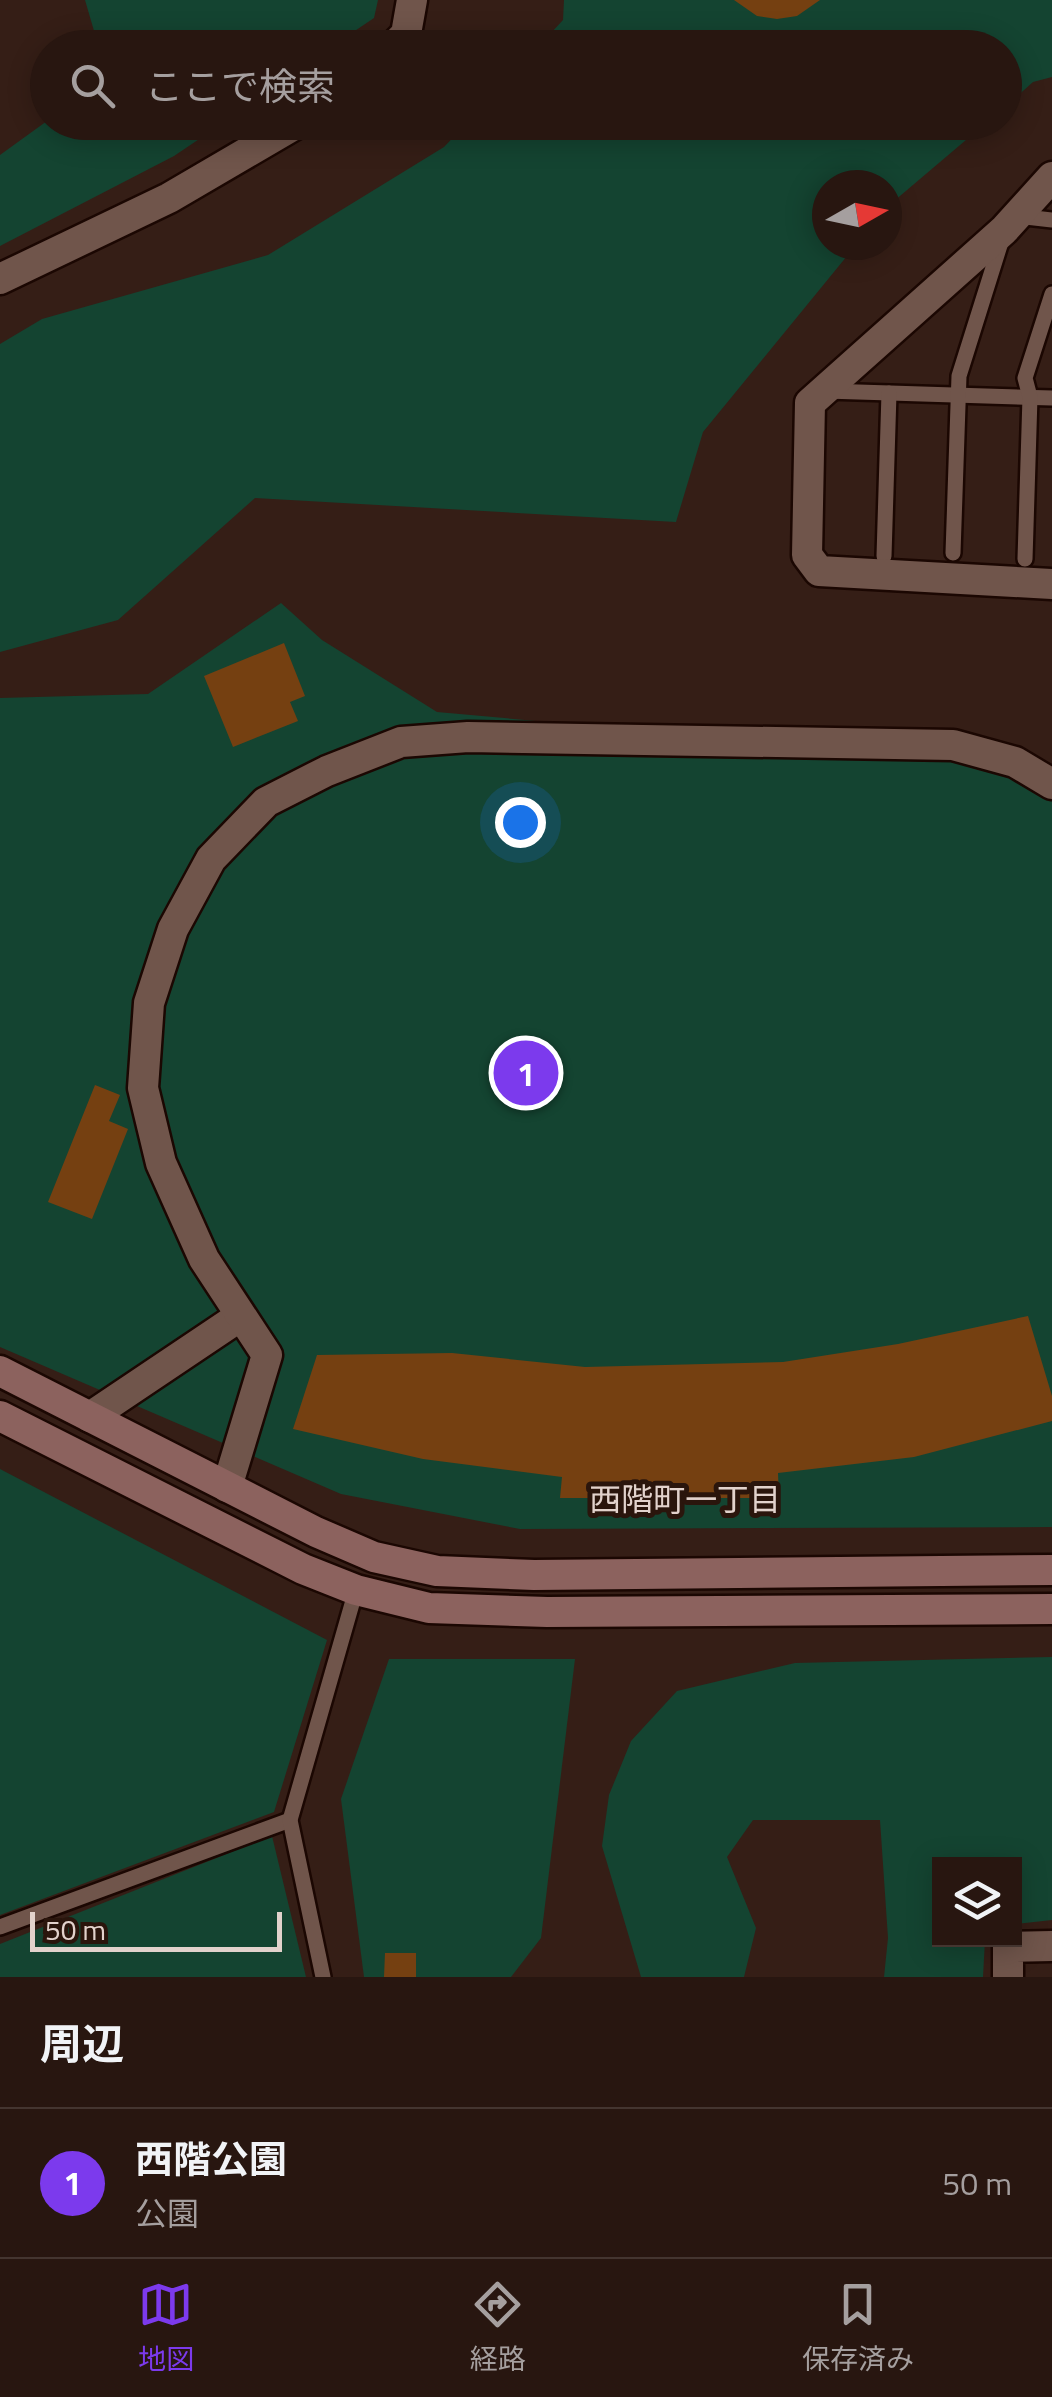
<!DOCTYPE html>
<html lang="ja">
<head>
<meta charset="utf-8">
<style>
	body { margin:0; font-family:"Titillium Web","Noto Sans JP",sans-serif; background:#301f19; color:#f1f3f6 }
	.controls { position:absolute; right:30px; bottom:30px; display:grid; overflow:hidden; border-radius:0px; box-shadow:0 5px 25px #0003 }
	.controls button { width:90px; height:90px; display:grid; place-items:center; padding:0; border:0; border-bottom:2px solid #443530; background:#281610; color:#f1f3f6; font:50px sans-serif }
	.compass { position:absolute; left:812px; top:170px; width:90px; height:90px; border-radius:50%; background:#281610; box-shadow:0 5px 25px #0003; rotate:81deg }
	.scale { position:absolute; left:30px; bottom:25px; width:252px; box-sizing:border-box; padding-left:10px; border:5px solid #e2d2cc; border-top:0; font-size:28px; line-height:35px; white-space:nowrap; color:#e2d2cc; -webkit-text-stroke:8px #2a150c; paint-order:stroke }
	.you { position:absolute; left:520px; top:822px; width:35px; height:35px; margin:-25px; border:8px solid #fff; border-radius:50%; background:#1a73e8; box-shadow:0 0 0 15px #1a73e833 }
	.badge { display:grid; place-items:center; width:65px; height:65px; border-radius:50%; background:#7c3aed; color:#fff; font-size:32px; font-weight:700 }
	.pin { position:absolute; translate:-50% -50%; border:5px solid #fff; box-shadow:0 2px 10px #0006 }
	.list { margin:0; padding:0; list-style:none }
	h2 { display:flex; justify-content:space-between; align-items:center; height:130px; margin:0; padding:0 40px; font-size:42px }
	h2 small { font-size:32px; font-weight:400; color:#a59f9f }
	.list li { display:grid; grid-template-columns:65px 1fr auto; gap:30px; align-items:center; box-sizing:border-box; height:150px; padding:0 40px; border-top:2px solid #443530 }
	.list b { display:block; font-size:38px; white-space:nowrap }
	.list p { margin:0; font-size:32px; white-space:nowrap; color:#a59f9f }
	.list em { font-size:32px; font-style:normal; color:#a59f9f }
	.icon { flex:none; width:55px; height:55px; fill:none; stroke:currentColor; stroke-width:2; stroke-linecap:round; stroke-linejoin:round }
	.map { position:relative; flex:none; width:1052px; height:1977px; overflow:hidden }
	.search { position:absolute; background:#281610; box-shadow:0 5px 25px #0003; left:30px; right:30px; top:30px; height:110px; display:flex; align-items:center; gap:25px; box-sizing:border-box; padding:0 35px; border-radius:55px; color:#a59f9f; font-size:38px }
	.sheet { height:280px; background:#281610 }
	nav { display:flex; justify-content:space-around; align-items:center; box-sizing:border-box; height:140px; border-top:2px solid #443530; background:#281610; font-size:28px; color:#a59f9f }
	nav a { display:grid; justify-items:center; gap:5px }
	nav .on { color:#7c3aed }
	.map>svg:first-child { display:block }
</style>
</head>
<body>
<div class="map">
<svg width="1052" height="1977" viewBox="0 0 1052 1977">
	<rect width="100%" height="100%" fill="#351e16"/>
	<g fill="#144431">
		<polygon points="85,0 378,0 374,18 331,47 99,48"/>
		<polygon points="564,0 1052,0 1052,77 1033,82 1005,107 1004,48 537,48 563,20"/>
		<polygon points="47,121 48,122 223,123 174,156 0,246 0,155"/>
		<polygon points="467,123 986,123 887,207 887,185 827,185 827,245 856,245 703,432 676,522 255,498 118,620 0,652 0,344 42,319 268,255 444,147"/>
		<polygon points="281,603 322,640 437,712 955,759 1010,772 1052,799 1052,1527 520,1529 341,1494 0,1347 0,698 148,694"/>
		<polygon points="0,1469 327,1640 274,1812 0,1915"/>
		<polygon points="1052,1657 1052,1920 1015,1924 1014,1864 940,1864 940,1940 985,1940 983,1977 884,1977 888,1938 880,1820 753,1820 727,1857 756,1928 744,1977 641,1977 602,1846 609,1795 631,1741 677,1691 795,1663"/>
		<polygon points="389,1659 575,1659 541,1938 511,1977 364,1977 341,1799"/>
		<polygon points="272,1836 306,1977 0,1977 0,1944"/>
	</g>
	<g fill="#754011">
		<polygon points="734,0 820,0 797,16 777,19 757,16"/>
		<polygon points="284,643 305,696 290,702 298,721 233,747 204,676"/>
		<polygon points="95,1085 120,1095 109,1121 128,1129 92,1219 48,1202"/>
		<polygon points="1028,1316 1052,1396 1052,1421 914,1457 778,1473 779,1498 560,1498 562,1477 423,1459 293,1429 317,1355 452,1353 585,1367 783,1362 898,1344"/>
		<polygon points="385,1953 416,1953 416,1977 384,1977"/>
	</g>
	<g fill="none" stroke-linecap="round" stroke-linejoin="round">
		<defs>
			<g id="lane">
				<polyline points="1017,216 1052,220"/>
				<polyline points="826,391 1052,398"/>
				<polyline points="953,553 959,376 1002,239"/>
				<polyline points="884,556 889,393"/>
				<polyline points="1025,559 1030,397 1025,378 1052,294"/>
				<polyline points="0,1927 290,1820"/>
				<polyline points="323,1977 290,1820 356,1590"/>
			</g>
			<g id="street">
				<polyline points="392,48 406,34 412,0"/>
				<polyline points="1052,177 1004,230 810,403 807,555 819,571 1052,584"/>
				<polyline points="0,279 169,198 299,122"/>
				<polyline points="90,1417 239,1317"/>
				<polyline points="227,1487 267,1355 204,1259 161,1163 143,1088 149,1003 173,929 211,859 266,802 327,771 401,742 468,737 953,745 1015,762 1052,784"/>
				<polyline points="1008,1977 1008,1947 1052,1946"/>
			</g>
			<g id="secondary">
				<polyline points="0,1371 316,1532 374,1557 437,1571 534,1575 1052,1570"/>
				<polyline points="0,1416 303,1569 356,1590 429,1608 547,1612 1052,1609"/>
			</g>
		</defs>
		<use href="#lane" stroke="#1b0702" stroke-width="20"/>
		<use href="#street" stroke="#1b0702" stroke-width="35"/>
		<use href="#secondary" stroke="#1b0702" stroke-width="35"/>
		<use href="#lane" stroke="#70554b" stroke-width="15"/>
		<use href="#street" stroke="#70554b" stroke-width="30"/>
		<use href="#secondary" stroke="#8c625e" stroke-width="30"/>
	</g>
	<g text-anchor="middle" stroke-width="10" stroke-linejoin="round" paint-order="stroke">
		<g font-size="32" fill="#e2d2cc" stroke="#2a150c">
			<text x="685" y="1511">西階町一丁目</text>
		</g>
	</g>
</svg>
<div class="controls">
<button><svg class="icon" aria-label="layers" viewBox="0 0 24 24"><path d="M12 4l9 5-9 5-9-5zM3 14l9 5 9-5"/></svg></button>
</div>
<svg class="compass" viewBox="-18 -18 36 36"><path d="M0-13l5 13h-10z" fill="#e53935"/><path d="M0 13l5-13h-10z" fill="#a59f9f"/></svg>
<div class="scale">50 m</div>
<div class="you"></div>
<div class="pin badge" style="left:526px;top:1073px">1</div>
<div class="search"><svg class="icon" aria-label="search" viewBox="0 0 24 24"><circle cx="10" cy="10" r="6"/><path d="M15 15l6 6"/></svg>ここで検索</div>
</div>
<section class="sheet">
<h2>周辺<small></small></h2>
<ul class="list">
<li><span class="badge">1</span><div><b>西階公園</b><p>公園</p></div><em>50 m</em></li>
</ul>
</section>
<nav>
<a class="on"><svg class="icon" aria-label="map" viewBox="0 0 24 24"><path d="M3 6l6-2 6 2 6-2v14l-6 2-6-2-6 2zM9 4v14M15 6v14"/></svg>地図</a>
<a><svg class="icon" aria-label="directions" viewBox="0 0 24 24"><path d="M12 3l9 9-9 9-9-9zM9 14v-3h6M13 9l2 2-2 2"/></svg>経路</a>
<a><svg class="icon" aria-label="saved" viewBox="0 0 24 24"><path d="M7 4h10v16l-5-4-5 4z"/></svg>保存済み</a>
</nav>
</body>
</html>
